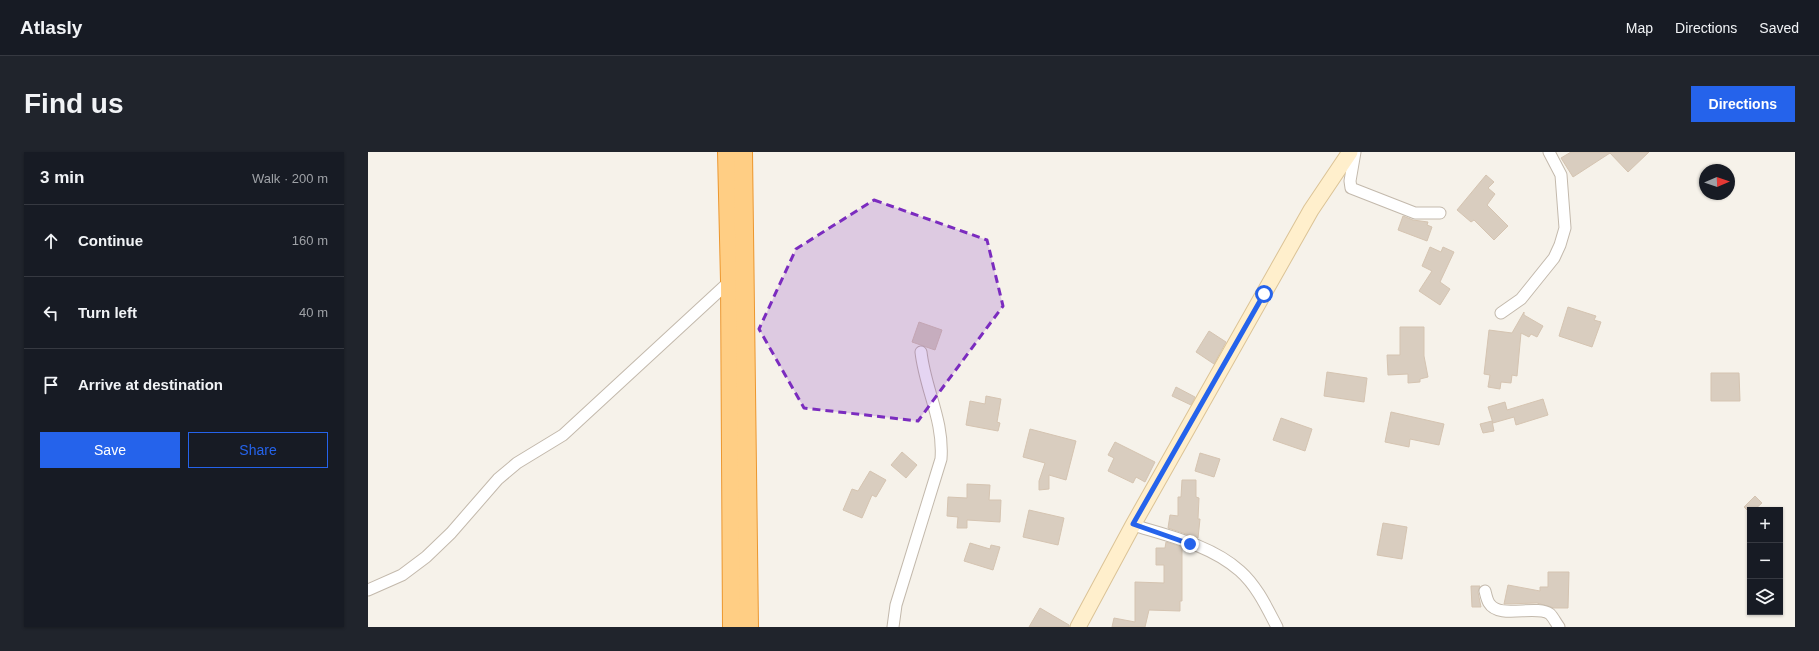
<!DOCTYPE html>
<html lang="en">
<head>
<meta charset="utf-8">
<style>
	body { margin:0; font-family:Arial,sans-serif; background:#20242c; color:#f1f3f6 }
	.controls { position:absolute; right:12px; bottom:12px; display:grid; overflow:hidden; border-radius:0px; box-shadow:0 1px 3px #0004 }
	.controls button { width:36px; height:36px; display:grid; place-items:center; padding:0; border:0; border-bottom:1px solid #363941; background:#171b24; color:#f1f3f6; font:20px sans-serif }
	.compass { position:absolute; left:1331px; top:12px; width:36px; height:36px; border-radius:50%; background:#171b24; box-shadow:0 1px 3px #0004; rotate:88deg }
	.stop { position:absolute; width:12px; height:12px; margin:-9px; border:3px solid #2563eb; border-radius:50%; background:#fff }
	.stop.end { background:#2563eb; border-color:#fff; box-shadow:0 1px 4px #0008 }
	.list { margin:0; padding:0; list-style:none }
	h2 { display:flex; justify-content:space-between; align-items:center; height:52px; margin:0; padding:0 16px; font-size:17px }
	h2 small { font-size:13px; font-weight:400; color:#9ea1a6 }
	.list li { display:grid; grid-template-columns:26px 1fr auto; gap:12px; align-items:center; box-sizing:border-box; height:72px; padding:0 16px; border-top:1px solid #363941 }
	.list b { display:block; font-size:15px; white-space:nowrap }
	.list em { font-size:13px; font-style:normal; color:#9ea1a6 }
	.actions { display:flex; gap:8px; padding:12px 16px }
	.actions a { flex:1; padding:9px 0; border:1px solid #2563eb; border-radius:0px; text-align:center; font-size:14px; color:#2563eb }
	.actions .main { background:#2563eb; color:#fff }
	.icon { flex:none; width:22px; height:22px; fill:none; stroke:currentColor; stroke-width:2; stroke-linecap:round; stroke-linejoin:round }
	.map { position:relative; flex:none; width:1427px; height:475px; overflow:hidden; border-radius:0px }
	header { display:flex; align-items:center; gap:24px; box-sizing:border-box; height:56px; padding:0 20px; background:#171b24; border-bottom:1px solid #363941 }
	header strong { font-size:19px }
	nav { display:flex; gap:22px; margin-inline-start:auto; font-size:14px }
	.intro { display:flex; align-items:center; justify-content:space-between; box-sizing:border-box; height:96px; padding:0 24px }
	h1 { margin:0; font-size:28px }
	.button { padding:10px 18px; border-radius:0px; background:#2563eb; color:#fff; font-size:14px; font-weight:700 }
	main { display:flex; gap:24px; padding:0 24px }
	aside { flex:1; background:#171b24; border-radius:0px; box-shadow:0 1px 3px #0004 }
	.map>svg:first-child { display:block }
</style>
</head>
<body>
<header>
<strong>Atlasly</strong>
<nav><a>Map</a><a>Directions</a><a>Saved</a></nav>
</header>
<div class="intro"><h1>Find us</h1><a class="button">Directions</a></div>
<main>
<aside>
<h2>3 min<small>Walk · 200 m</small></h2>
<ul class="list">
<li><svg class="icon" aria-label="ahead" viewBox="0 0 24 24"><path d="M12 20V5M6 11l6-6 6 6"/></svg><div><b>Continue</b></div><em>160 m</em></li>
<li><svg class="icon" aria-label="left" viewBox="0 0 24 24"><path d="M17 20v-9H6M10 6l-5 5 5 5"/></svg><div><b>Turn left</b></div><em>40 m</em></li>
<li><svg class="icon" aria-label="arrive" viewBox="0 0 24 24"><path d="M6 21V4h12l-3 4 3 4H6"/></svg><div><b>Arrive at destination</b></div></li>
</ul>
<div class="actions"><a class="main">Save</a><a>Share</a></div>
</aside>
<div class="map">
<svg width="1427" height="475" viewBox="0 0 1427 475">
	<rect width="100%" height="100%" fill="#f6f2ea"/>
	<g fill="#d9cdbf" stroke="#d5c4b1">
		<polygon points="1203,0 1281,0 1260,20 1242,1 1205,25 1193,6"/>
		<polygon points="1118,23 1126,30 1120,36 1127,42 1119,53 1140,74 1126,88 1106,68 1103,70 1089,58"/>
		<polygon points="1035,64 1045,68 1060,70 1059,73 1064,75 1059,89 1030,78"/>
		<polygon points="1062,95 1073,100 1075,95 1086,100 1072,130 1082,137 1072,153 1051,139 1064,119 1054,114"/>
		<polygon points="1200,155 1228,164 1226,168 1233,170 1224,195 1191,184"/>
		<polygon points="1156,160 1156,163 1175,174 1169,185 1163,182 1161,185 1153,181 1149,224 1144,223 1143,231 1133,230 1132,237 1120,235 1122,223 1116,222 1121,178 1144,181"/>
		<polygon points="551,170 574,178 567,198 544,190"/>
		<polygon points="1032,175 1056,175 1056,204 1060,225 1052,227 1052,230 1040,231 1040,222 1020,223 1019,203 1032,203"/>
		<polygon points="841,179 858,190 846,212 828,200"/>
		<polygon points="959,220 999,226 996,250 956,244"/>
		<polygon points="1343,221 1371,221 1372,249 1343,249"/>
		<polygon points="808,235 827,245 823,253 804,244"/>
		<polygon points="618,244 633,247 629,270 632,271 630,279 598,273 602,249 617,252"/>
		<polygon points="1175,247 1180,263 1148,273 1146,265 1125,271 1120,255 1137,250 1139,258"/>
		<polygon points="1023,260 1076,272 1071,293 1042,287 1041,295 1017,290"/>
		<polygon points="913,266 944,277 937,299 905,288"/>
		<polygon points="1124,269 1126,279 1115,281 1112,272"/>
		<polygon points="662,277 708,289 698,328 681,323 681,337 671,338 671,329 677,311 655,305"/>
		<polygon points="747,290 787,310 777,330 768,325 765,331 740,319 746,306 740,303"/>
		<polygon points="534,300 549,313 538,326 523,313"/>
		<polygon points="832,301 852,307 846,325 827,319"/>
		<polygon points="502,319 518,328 508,345 504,343 494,366 475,358 484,337 490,339"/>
		<polygon points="814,328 828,328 828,345 831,346 830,367 832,367 830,386 800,376 802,363 810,364 810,345 813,345"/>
		<polygon points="599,332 622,333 621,348 633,348 632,370 599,368 599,376 589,376 590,365 579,364 580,345 599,346"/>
		<polygon points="1387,344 1394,351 1386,358 1382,358 1382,361 1376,355"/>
		<polygon points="661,358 696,366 690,393 655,385"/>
		<polygon points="1015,371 1039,375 1034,407 1009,403"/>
		<polygon points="798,390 814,395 814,449 812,449 812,459 781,458 777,475 744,475 746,466 767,470 767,430 796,431 796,413 788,413 788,396 797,396"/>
		<polygon points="602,391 622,397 623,393 632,395 625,418 596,409"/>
		<polygon points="1180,420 1201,420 1200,456 1186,456 1169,451 1136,452 1140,433 1172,439 1172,435 1180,435"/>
		<polygon points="1103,434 1112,434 1110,440 1113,455 1104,455"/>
		<polygon points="672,456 701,473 701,475 661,475"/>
	</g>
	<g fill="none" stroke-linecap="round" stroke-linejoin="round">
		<defs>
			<g id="minor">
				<polyline points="987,0 982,29 983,36 1047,61 1072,61"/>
				<polyline points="1133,161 1153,147 1186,106 1192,93 1197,76 1193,23 1181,0"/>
				<path d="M765 373C801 384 843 393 872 419 889 434 899 456 909 475"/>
				<polyline points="0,438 34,423 58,405 83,381 130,327 149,311 195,283 362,129"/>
				<path d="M1117 439C1118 443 1119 448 1121 451 1131 468 1168 452 1182 462 1185 465 1188 471 1191 475"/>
				<path d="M525 475 528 453 573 307C576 268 557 237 553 200"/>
			</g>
			<polyline id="secondary" points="710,475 765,373 943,58 982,0"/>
			<g id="trunk">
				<polyline points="359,0 362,129 364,475"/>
				<polyline points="375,0 381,475"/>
			</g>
		</defs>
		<use href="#minor" stroke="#c3b9ac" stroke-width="13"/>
		<use href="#secondary" stroke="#dbc396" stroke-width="17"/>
		<use href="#trunk" stroke="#ec972f" stroke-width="20"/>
		<use href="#minor" stroke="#fff" stroke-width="11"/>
		<use href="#secondary" stroke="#ffefcc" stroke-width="15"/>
		<use href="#trunk" stroke="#ffce84" stroke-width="18"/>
	</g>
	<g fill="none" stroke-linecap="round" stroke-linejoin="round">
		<polyline stroke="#2563eb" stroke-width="5" points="822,392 765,372 896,142"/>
	</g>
	<path fill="#7b2cbf" fill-opacity="0.2" stroke="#7b2cbf" stroke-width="3" stroke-dasharray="8 5" stroke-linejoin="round" d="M506 48 619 88 635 154 550 269 436 256 391 177 428 97Z"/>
</svg>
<div class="controls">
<button>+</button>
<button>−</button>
<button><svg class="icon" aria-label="layers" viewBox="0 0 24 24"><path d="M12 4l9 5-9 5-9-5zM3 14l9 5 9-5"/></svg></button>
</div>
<svg class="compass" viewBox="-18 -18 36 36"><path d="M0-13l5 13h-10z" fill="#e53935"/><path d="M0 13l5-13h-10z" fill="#9ea1a6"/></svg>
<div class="stop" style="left:896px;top:142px"></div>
<div class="stop end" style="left:822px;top:392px"></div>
</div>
</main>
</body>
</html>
